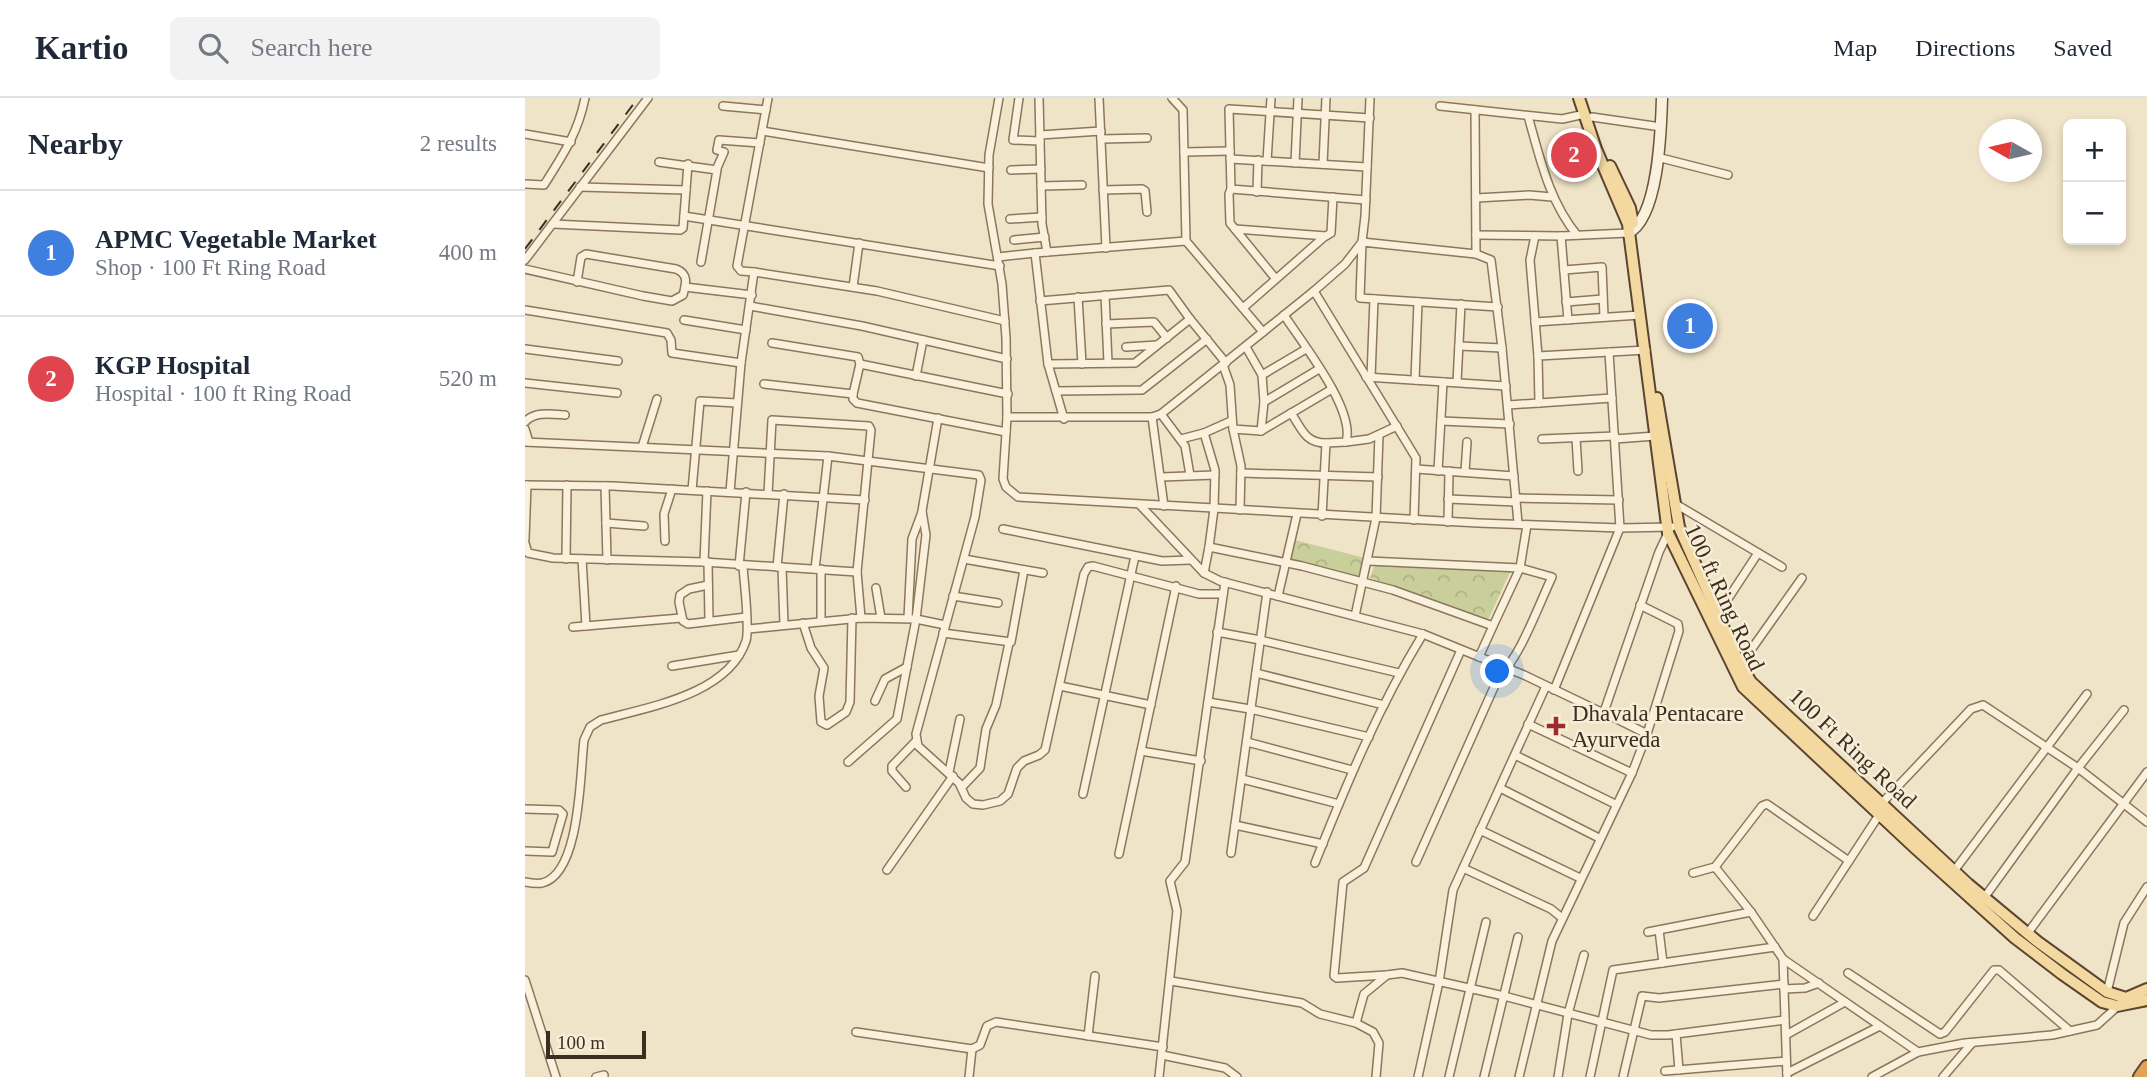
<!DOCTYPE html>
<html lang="en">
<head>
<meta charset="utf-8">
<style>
	body { margin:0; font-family:"Times New Roman",serif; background:#f2f2f3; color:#1f2937 }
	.controls { position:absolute; right:21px; top:21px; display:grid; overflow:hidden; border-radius:10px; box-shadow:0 4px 10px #0003 }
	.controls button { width:63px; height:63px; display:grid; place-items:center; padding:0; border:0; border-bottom:2px solid #e0e1e3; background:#fff; color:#1f2937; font:35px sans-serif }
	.compass { position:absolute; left:1454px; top:21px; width:63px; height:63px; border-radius:50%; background:#fff; box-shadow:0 4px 10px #0003; rotate:278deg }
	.scale { position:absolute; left:21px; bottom:18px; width:100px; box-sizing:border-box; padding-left:7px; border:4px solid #3d2e20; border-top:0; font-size:19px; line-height:24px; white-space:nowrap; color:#3d2e20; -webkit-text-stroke:5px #f7eed8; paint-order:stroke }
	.you { position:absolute; left:973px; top:574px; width:24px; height:24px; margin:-18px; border:5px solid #fff; border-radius:50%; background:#1a73e8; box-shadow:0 0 0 10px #1a73e833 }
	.badge { display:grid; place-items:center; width:46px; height:46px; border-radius:50%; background:#db2777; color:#fff; font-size:23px; font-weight:700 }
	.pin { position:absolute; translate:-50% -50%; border:4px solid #fff; box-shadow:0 2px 7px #0006 }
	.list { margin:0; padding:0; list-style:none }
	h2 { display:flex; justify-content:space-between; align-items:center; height:91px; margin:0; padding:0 28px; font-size:30px }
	h2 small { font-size:23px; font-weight:400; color:#747a83 }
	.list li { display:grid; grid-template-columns:46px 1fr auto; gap:21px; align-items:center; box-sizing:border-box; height:126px; padding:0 28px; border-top:2px solid #e0e1e3 }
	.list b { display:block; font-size:26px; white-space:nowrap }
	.list p { margin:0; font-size:23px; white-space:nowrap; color:#747a83 }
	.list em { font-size:23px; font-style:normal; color:#747a83 }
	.icon { flex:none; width:38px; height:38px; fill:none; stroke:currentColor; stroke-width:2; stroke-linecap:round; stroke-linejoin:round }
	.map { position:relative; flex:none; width:1622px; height:979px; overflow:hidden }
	header { display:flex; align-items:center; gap:42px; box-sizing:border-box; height:98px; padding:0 35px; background:#fff; border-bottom:2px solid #e0e1e3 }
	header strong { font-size:33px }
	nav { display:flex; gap:38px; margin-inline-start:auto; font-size:24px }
	.search { width:490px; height:63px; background:#f2f2f3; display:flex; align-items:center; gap:18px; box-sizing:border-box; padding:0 24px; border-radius:10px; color:#747a83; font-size:26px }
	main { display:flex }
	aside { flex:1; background:#fff }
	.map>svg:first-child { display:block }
</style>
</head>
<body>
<header>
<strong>Kartio</strong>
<div class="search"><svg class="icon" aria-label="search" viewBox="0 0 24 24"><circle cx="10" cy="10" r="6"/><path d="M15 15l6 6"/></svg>Search here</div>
<nav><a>Map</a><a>Directions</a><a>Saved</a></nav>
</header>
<main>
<aside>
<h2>Nearby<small>2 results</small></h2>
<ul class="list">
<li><span class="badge" style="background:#3f7fe0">1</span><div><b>APMC Vegetable Market</b><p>Shop · 100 Ft Ring Road</p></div><em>400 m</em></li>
<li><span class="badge" style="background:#e0444e">2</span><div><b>KGP Hospital</b><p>Hospital · 100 ft Ring Road</p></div><em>520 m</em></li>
</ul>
</aside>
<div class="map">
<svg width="1622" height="979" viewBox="0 0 1622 979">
	<defs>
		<pattern id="park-crowns" width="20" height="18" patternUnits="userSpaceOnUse" patternTransform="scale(1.75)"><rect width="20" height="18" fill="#c9cf9b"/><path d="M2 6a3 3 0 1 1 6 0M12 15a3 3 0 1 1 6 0" fill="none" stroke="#aeb285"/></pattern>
	</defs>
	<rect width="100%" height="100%" fill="#f0e4c8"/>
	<g fill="url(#park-crowns)">
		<polygon points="770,442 840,460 835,480 765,462"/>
		<polygon points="850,466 986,472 963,522 845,480"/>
	</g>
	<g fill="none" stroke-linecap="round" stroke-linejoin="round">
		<defs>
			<g id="street">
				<polyline points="474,0 464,57 463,106 477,186 481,240 482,319 627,319 636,316 789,193 820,166 837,144 840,118 845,0"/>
				<polyline points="494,0 488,42 515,43"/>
				<polyline points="514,0 517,126 522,154"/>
				<polyline points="574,0 581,150"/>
				<polyline points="647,0 658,12 661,143"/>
				<polyline points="198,8 241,12"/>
				<polyline points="915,8 1037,21 1060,16"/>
				<polyline points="950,12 951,156"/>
				<path d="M1003 18C1015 60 1024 103 1052 137"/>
				<polyline points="1067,19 1136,29"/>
				<polyline points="237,33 464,70"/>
				<polyline points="0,36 46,44"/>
				<polyline points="515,37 576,33"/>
				<polyline points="576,41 622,40"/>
				<polyline points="659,54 705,53"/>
				<polyline points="1132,59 1203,77"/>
				<polyline points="705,61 842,69"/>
				<polyline points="742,63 746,0"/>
				<polyline points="134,64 192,72 176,164"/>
				<polyline points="770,65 773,0"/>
				<polyline points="798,66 801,0"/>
				<polyline points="192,70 199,54 192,52 194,42 235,45"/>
				<polyline points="486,72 516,71"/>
				<path d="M0 86 19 87C38 57 53 35 60 0"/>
				<polyline points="516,88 557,87"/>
				<polyline points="55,89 161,92"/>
				<polyline points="706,91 704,96 705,125 750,180"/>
				<polyline points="578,92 617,91 620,93 622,114"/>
				<polyline points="732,94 733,62"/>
				<polyline points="951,100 1004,97 1027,99"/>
				<polyline points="841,102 706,91 704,11 845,20"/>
				<polyline points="159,118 475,168"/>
				<polyline points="485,121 517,119"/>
				<polyline points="28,126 155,132 158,130 163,66"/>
				<polyline points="710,131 801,138 806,135 808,99"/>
				<polyline points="951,137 1036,138 1103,135"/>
				<polyline points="1010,138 1005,162 1013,258"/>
				<polyline points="1036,138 1043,222"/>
				<polyline points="489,142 520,139"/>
				<polyline points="473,159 510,155"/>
				<polyline points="0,162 123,0"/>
				<path d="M0 171 118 198 147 203 158 197C161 186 164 176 151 171L61 156 56 159 52 184"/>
				<polyline points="1039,172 1077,169 1079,219"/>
				<polyline points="229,174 216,173 212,168 243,0"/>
				<polyline points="160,189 227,197"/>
				<polyline points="328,189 334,145"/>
				<polyline points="789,193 891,360 889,422"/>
				<polyline points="580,197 583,265"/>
				<polyline points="553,199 557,266"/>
				<polyline points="515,203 644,192 665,221"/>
				<polyline points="1041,204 1078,201"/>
				<polyline points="225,208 337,228 482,261"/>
				<polyline points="973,209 835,200 837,144 951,156 966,162 977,250 993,425"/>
				<polyline points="718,210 799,139"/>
				<polyline points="0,212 142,235 146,242 147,255 216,265"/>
				<path d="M759 217C777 245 831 312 821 344L801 345 797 418"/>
				<polyline points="159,222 221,232"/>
				<polyline points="1010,224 1115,217"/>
				<polyline points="581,226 629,224 642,240"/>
				<polyline points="247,245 333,259 335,266"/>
				<polyline points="934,248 977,250"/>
				<polyline points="601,249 632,247"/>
				<polyline points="721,249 737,277 781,251"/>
				<polyline points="0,251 93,263"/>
				<polyline points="523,266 610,265 665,221 701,265"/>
				<polyline points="698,267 705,287 708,331 736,333 807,291"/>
				<polyline points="737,277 739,304"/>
				<polyline points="391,278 398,242"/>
				<polyline points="841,279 981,288"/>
				<polyline points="846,279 849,201"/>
				<polyline points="890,282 893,204"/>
				<polyline points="932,284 936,206"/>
				<polyline points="0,285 92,295"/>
				<polyline points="239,286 328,296"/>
				<polyline points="531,293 617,292 682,241"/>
				<polyline points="1014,305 1087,300"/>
				<polyline points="983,307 1014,305 1013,258 1121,252"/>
				<path d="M766 315C777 331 780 345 801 345"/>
				<polyline points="636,316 660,348 665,377"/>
				<polyline points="482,319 478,381 481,389 493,399 953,425 1095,430 1147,429"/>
				<polyline points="627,319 639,408"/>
				<polyline points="413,320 397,413 401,437 391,521 420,527"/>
				<polyline points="539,321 523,266 510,155 661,143 738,234"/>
				<polyline points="916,323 985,326"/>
				<path d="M0 324C9 313 27 316 40 317"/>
				<polyline points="0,331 4,344"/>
				<polyline points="708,331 716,368 715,412"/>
				<polyline points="736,333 739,304 794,271"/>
				<polyline points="481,334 332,305 328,301 328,296 335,266 483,296"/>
				<polyline points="679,335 690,372 689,411 684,449 777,468 868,492 968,528 995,470 1002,427"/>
				<polyline points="1051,340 1053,373"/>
				<polyline points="656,341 679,335 706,323"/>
				<polyline points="1017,341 1090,338"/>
				<polyline points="1090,341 1130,338"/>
				<polyline points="0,344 303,358 454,377 456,382 450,419 391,636 393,648 434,685 441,700 448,706 458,707 475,703 483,696 492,670 499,663 514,657 520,652 559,476 563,469 568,468 674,496 698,496"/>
				<polyline points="821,344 844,341 872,328"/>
				<polyline points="117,349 132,301"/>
				<polyline points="891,371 989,378"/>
				<polyline points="913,373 918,284"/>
				<polyline points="940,374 942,344"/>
				<polyline points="716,375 853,379"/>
				<polyline points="636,379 690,377"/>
				<polyline points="0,387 88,388 340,402"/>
				<polyline points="80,388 82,462"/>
				<polyline points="167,392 175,303 212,305"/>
				<polyline points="205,394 216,265 229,174 352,193 480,223"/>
				<polyline points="243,396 247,322 344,328 346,332 332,474 336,520"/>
				<polyline points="991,400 1094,402"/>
				<polyline points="923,401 991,404"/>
				<polyline points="1149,405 1257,469"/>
				<polyline points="615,407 679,475 695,483 898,536 999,577 1076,614 1080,611 1134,454 1143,435"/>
				<polyline points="923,424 924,373"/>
				<polyline points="81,425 119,428"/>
				<polyline points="478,431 637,463 666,462"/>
				<polyline points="0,441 2,387"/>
				<polyline points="140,443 139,416 147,391"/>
				<polyline points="0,445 3,455 28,460 179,464 332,474"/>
				<polyline points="41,461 42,387"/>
				<polyline points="57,461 61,528"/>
				<polyline points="439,461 518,475"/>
				<path d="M843 463 995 470 1027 479C1014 506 995 560 974 578L891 764"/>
				<polyline points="179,464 182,393"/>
				<polyline points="183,464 184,523"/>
				<polyline points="214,468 221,394"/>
				<polyline points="252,469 259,396"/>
				<polyline points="257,469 259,527"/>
				<polyline points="290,471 303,358"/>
				<polyline points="679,475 684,449"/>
				<polyline points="183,487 164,491 155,497 154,504 158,523 163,526 221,519"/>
				<polyline points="351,490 356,520"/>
				<polyline points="428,498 473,505"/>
				<polyline points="753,498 772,416"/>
				<polyline points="1193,516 1233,455"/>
				<polyline points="830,518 851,420 854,337"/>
				<polyline points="383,520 387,441 397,414"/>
				<polyline points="296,523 296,471"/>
				<polyline points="278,525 286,550 299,570 294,598 296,624 302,627 321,614 325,604 327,520"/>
				<polyline points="48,529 156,520"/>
				<polyline points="223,531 336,520 391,521 372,621 323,664"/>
				<polyline points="692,534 735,542 874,575"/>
				<polyline points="418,535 486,544 499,472"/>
				<polyline points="954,559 968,528"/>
				<polyline points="1216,566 1277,480"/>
				<polyline points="147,568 214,557"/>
				<polyline points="731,575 859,607"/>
				<polyline points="535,588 626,607"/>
				<polyline points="1029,592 1095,430 1084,254"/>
				<polyline points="350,603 360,581 382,569"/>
				<polyline points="683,604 725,611 844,639"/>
				<polyline points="1078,614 1122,636"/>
				<polyline points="1003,626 1107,675"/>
				<polyline points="722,644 827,672"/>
				<polyline points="616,653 676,663"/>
				<polyline points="990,657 1090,706"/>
				<polyline points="424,674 435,621"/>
				<polyline points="717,681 814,706"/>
				<polyline points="381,689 367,673 367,668 391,643"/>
				<polyline points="437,689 455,670 461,631 471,607 484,545"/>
				<polyline points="975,690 1074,740"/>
				<polyline points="558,696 610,458"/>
				<polyline points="1357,705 1446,611 1458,607 1553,670 1622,724"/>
				<polyline points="0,711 34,712 38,716 27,754 0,753"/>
				<polyline points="710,727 798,746"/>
				<polyline points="955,732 1055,780"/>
				<polyline points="706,755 742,494"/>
				<polyline points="594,756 651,488"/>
				<path d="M790 765C821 687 854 608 898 536"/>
				<polyline points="1190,769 1226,814 1258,861 1393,954"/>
				<polyline points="938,770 1026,811 1037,820"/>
				<polyline points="362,772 428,678"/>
				<polyline points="1429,773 1562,596"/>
				<polyline points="1168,775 1190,769 1237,708 1242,706 1324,763"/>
				<path d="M0 784C5 785 11 786 17 785 56 776 55 673 59 642L65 629 76 622C123 609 203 597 221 543 225 530 219 485 218 468"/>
				<polyline points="1459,800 1553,670 1599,612"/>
				<polyline points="1288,818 1354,717"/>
				<polyline points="1134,832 1138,865"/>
				<polyline points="1123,834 1226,814"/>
				<polyline points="1502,836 1622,674"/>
				<polyline points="1258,861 1262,979"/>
				<polyline points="1323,875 1415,936 1420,934 1469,872 1474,872 1545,933"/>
				<polyline points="862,877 812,880 809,878 818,784 839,770 936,552"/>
				<polyline points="0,882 31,979"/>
				<polyline points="646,883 777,905 795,916 831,925 848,934 854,945 851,979"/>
				<polyline points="1259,891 1280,890 1294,885"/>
				<polyline points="1582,894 1599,825 1622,789"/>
				<polyline points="831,925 839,896 862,877 877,875 979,898 1126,937 1143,937 1260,922"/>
				<polyline points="331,934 447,951 455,947 462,928 471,924 638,949"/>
				<polyline points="1151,936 1154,972"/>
				<polyline points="1261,937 1320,904"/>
				<polyline points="563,938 570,878"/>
				<polyline points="637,957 700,970 712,979"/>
				<polyline points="1140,973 1261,963"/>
				<polyline points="1262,975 1355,928"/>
				<polyline points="71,979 79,977"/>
				<polyline points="444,979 447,951"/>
				<polyline points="634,979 652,813 645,783 660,764 700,484"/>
				<polyline points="893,979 914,884 928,792 1021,588"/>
				<polyline points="924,979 961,824"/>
				<polyline points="959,979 993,839"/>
				<polyline points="994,979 1027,843 1107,675 1122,636 1154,533 1153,526 1115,507"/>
				<polyline points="1033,979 1043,916 1059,857"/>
				<polyline points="1065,979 1088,872 1250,849"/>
				<polyline points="1098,979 1117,898 1134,900 1259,886"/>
				<polyline points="1347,979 1393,954 1440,945 1527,937 1572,927 1593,908"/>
				<polyline points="1418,979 1447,945"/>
			</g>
			<path id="secondary" d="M1103 135C1134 120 1136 31 1137 0"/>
			<g id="primary">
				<polyline points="1054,0 1071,51 1103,126 1143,435 1218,589 1389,749 1490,840 1537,876 1577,904 1592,908 1622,902"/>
				<polyline points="1085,68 1105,110 1108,125"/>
				<polyline points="1132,300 1154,429 1213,562 1226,584 1443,786 1513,844 1582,894 1601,900 1622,891"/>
			</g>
			<polyline id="highway" points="1615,979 1622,969"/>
		</defs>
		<use href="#street" stroke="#8d765c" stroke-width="10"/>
		<use href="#secondary" stroke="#6f573f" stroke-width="13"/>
		<use href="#primary" stroke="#5b4430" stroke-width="14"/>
		<use href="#highway" stroke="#5b4430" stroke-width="16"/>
		<use href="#street" stroke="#faf1dc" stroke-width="7"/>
		<use href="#secondary" stroke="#faf1dc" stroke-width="10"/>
		<use href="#primary" stroke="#f3d9a0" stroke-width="10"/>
		<use href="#highway" stroke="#e0a458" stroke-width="12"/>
		<polyline stroke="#3d2e20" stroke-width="2" stroke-dasharray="12 12" stroke-linecap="butt" points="0,151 113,0"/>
	</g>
	<path fill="#9e2a2b" stroke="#f7eed8" stroke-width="2.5" d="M1027.5 617.5h7v7h7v7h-7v7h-7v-7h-7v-7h7z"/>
	<g text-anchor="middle" stroke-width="5" stroke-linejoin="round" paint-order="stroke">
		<g font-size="23" fill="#3d2e20" stroke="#f7eed8">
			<text transform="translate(1200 499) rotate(65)" y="8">100 ft Ring Road</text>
			<text transform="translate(1328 650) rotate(43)" y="8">100 Ft Ring Road</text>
		</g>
		<g font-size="23" fill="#3d2e20" stroke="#f7eed8" text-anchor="start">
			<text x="1047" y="623">Dhavala Pentacare<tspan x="1047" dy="26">Ayurveda</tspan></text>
		</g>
	</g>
</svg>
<div class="controls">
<button>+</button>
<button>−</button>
</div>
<svg class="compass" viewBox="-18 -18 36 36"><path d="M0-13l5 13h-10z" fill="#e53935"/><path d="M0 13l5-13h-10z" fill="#747a83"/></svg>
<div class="scale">100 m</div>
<div class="you"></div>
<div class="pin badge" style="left:1165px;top:228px;background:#3f7fe0">1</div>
<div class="pin badge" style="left:1049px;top:57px;background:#e0444e">2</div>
</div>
</main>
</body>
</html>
